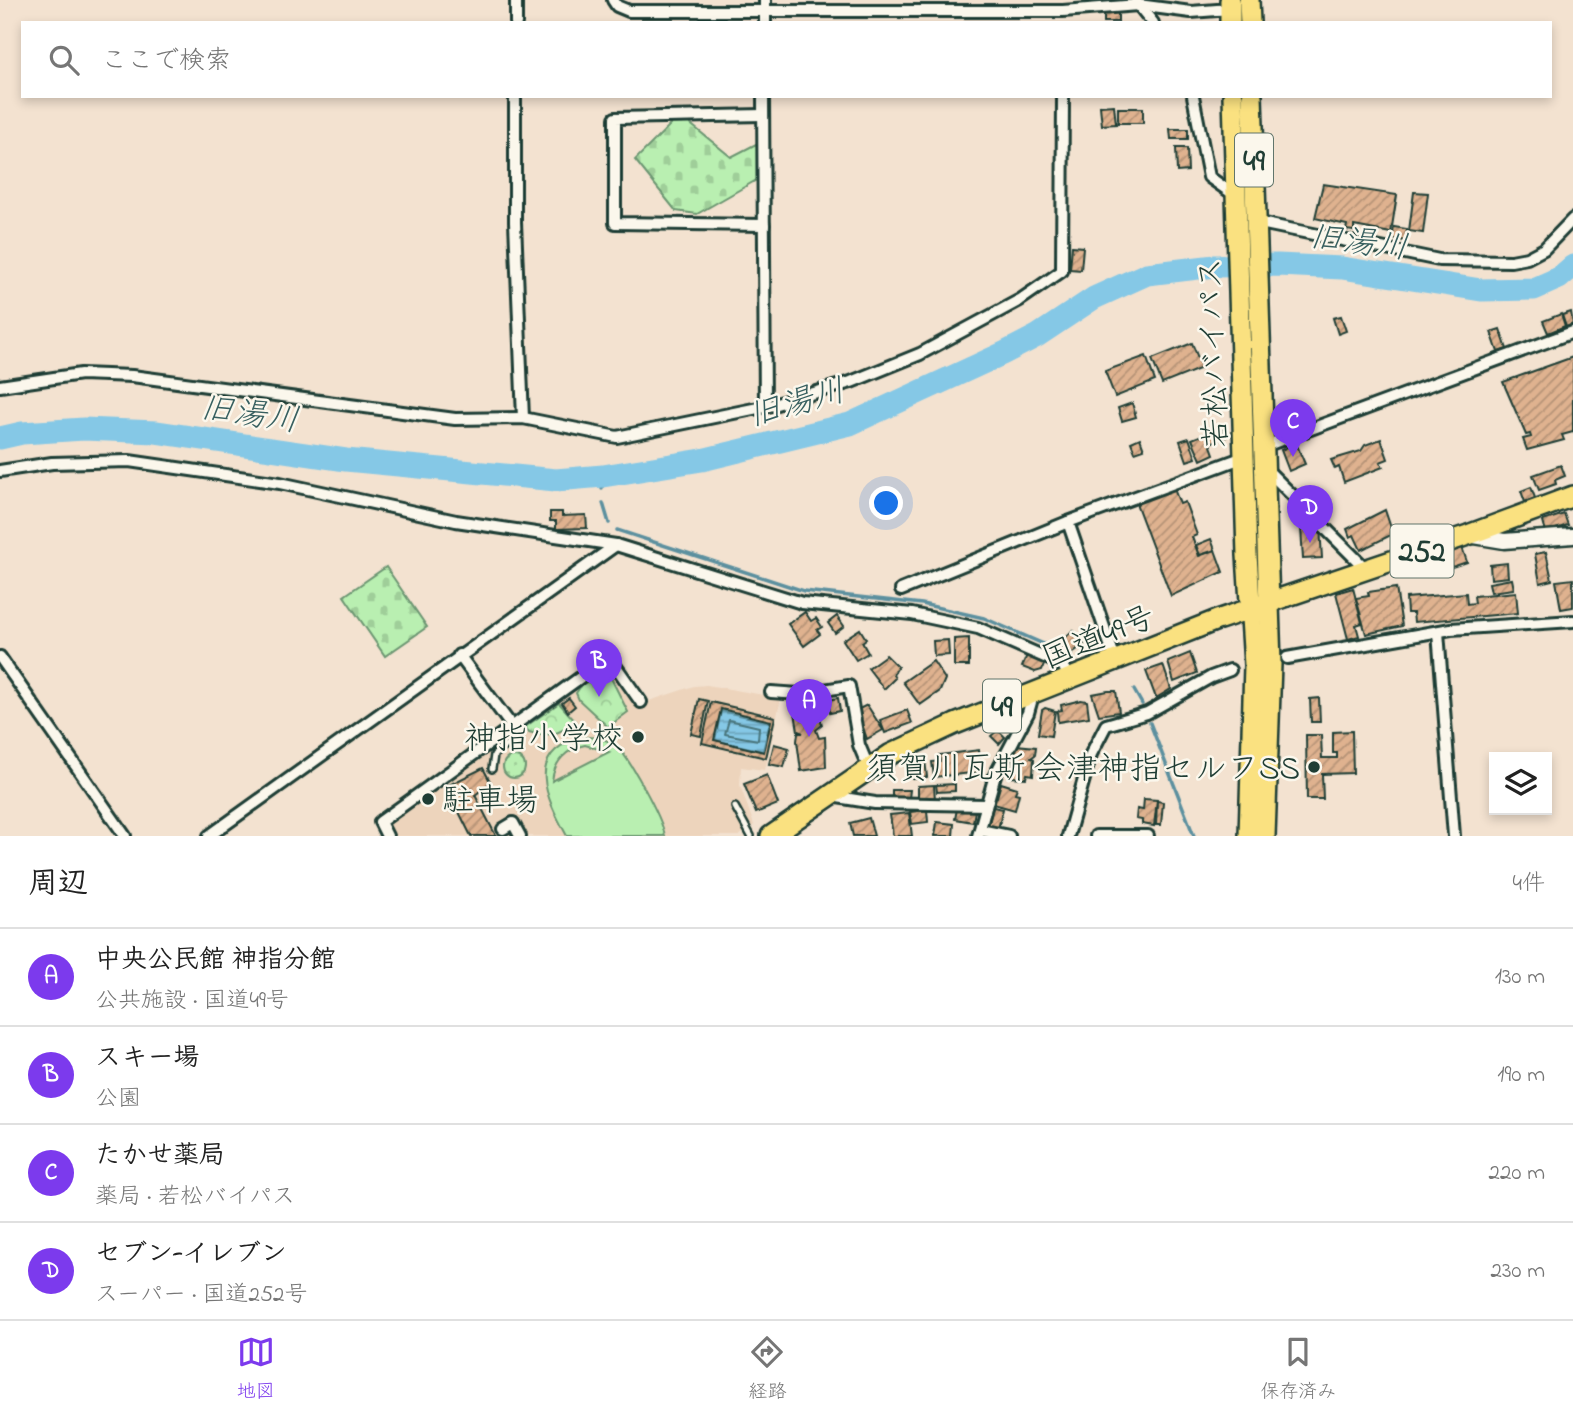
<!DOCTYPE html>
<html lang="ja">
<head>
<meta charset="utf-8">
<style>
	body { margin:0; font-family:"Indie Flower","Klee One",sans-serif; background:#f2f2f2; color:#222 }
	.controls { position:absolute; right:21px; bottom:21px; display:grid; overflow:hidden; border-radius:0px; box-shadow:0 4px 10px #0003 }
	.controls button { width:63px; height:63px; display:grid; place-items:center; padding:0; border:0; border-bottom:2px solid #e0e0e0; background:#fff; color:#222; font:35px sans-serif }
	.you { position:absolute; left:887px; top:504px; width:24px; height:24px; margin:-18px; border:5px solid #fff; border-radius:50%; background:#1a73e8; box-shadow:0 0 0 10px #1a73e833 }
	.badge { display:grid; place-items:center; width:46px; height:46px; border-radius:50%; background:#7c3aed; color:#fff; font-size:23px; font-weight:700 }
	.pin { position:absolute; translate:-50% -58px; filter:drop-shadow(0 2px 4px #0008) }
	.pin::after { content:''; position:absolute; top:37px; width:24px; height:21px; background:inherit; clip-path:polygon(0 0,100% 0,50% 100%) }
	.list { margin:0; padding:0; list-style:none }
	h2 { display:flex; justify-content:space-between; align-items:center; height:91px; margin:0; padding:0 28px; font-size:30px }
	h2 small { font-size:23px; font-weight:400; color:#767676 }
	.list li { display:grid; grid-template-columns:46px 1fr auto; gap:21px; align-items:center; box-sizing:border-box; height:98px; padding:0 28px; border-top:2px solid #e0e0e0 }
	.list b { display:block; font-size:26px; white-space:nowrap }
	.list p { margin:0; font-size:23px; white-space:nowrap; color:#767676 }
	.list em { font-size:23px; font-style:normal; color:#767676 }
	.icon { flex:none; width:38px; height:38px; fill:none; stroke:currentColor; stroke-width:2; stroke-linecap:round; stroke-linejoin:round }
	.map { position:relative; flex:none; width:1573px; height:836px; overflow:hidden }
	.search { position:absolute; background:#fff; box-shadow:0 4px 10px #0003; left:21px; right:21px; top:21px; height:77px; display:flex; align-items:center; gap:18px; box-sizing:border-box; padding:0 24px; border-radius:0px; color:#767676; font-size:26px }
	.sheet { height:483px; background:#fff }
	nav { display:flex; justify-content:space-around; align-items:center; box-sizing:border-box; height:98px; border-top:2px solid #e0e0e0; background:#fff; font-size:19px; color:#767676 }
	nav a { display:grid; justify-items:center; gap:4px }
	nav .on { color:#7c3aed }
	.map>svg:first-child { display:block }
</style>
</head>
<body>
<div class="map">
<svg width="1573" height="836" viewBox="0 0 1573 836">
	<defs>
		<pattern id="grass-dots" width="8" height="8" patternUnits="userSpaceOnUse" patternTransform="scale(1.75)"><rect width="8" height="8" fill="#b9efb1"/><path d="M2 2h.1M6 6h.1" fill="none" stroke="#9fce99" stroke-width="1.8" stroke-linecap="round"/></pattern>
		<pattern id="forest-crowns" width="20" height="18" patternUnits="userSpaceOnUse" patternTransform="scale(1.75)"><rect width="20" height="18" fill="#b9efb1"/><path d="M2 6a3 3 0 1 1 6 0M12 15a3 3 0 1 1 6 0" fill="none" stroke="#9fce99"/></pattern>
		<pattern id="cemetery-stones" width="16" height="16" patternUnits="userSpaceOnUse" patternTransform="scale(1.75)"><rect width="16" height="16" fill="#b9efb1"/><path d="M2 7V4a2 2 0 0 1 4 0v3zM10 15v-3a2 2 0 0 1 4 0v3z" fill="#9fce99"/></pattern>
		<pattern id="water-rules" width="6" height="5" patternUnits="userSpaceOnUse" patternTransform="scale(1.75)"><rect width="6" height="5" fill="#85c8e6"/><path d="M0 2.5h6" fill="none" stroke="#6ca4bb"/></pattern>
		<pattern id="building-hatch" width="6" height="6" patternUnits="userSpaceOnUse" patternTransform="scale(1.75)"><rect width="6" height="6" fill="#dfb28f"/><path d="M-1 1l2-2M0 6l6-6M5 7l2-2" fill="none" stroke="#b49276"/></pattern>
	</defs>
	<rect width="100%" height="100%" fill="#f3e2d0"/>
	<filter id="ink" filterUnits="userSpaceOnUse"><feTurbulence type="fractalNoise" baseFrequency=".0143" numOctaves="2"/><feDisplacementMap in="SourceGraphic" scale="14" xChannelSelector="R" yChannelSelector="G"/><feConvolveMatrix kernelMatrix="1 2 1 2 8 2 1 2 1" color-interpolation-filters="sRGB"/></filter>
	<g filter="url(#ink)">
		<polygon fill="#edd4bc" points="604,665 611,667 646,702 694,686 707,685 781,698 765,770 741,767 740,785 754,825 739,836 392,836 386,828 386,823"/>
		<circle fill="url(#grass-dots)" stroke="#6c9672" stroke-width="2" cx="514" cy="767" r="11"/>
		<g fill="url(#forest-crowns)" stroke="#6c9672" stroke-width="2">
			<polygon points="607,670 628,712 608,727 579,700 576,693 583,683"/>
			<path d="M559 703 575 721C561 734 547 738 529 732L525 727Z"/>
		</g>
		<g fill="url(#cemetery-stones)" stroke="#6c9672" stroke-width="2">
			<polygon points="674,121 688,122 731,157 760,142 760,178 697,214 676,211 635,160"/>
			<polygon points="386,567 427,627 385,656 344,596"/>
		</g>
		<path fill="#b9efb1" stroke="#6c9672" stroke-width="2" fill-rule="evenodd" d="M584 737C595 737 606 738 615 745 629 756 662 818 665 836H567C546 798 523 751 584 737ZM585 745 609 752 552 781C554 762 566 749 585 745Z"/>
		<polygon fill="url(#water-rules)" stroke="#5c909f" stroke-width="2" points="721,711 770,722 763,751 715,740"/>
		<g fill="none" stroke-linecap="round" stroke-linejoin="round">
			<polygon stroke="#48757b" stroke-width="2" points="729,720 759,727 758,740 725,734"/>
			<g stroke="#5c909f" stroke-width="3.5">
				<polyline points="602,476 602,488"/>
				<polyline points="603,503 609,523"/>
				<polyline points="617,530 804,591 922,604 984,618 1071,656"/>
				<polyline points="1134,690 1142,704"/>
				<polyline points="1150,723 1194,836"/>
			</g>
			<polyline stroke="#85c8e6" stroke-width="23" points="0,438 22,433 84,429 156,432 346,460 556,480 603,476 702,460 850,424 1004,353 1037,336 1094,298 1147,274 1215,266 1278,265 1342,268 1481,290 1534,289 1559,278 1573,266"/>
		</g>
		<g fill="url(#building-hatch)" stroke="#1f3d34" stroke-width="2" fill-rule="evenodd">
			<polygon points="1104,12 1118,13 1118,22 1104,22"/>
			<polygon points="1114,105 1116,124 1102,125 1100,106"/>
			<rect x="1118" y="108" width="25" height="15"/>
			<polygon points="1170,129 1188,129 1188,139 1171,139"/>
			<polygon points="1176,148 1187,148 1188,171 1177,172"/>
			<polygon points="1323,184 1397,195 1391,233 1354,226 1354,231 1346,230 1347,225 1315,218"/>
			<polygon points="1414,192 1428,193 1423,233 1409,231"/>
			<polygon points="1394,227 1407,229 1406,241 1392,239"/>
			<polygon points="1072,246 1083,247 1081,270 1070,269"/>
			<polygon points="1571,312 1573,324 1566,327 1562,315"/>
			<polygon points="1561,314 1565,326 1548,333 1543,321"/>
			<polygon points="1341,316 1346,331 1338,334 1333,318"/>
			<polygon points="1500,329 1507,349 1498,352 1491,332"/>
			<polygon points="1192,343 1202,368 1162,384 1152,359"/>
			<polygon points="1146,356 1155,381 1115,397 1105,371"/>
			<polygon points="1573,357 1573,432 1562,435 1564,440 1527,450 1523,439 1531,437 1530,434 1526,435 1503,382"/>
			<polygon points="1132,403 1136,417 1122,421 1118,408"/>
			<polygon points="1222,427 1226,437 1210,443 1214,454 1201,460 1192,439"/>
			<polygon points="1140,438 1144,449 1135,452 1131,442"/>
			<polygon points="1189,438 1196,458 1187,461 1180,441"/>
			<polygon points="1381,439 1388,459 1380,462 1383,467 1344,482 1339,467 1335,469 1331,460 1361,451 1365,445"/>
			<polygon points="1296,443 1305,464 1289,471 1281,450"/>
			<polygon points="1561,465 1565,476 1555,480 1556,484 1539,490 1533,475"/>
			<polygon points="1531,487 1535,498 1525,502 1521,491"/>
			<polygon points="1174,489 1180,504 1185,502 1197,535 1192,537 1199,556 1215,550 1223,572 1171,596 1136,503"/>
			<polygon points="1385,510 1393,534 1361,550 1354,535 1350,537 1347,529"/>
			<polygon points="550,512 562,512 562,516 586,515 587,528 556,529 556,521 550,521"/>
			<polygon points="1564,514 1568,525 1546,532 1543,521"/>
			<polygon points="1320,527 1322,558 1303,559 1301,528"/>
			<polygon points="1211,539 1215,550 1200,555 1196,545"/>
			<polygon points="1462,547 1467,562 1452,567 1447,553"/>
			<polygon points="1546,552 1552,580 1540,583 1535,554"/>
			<polygon points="1507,563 1508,577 1491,579 1490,565"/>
			<polygon points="1512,579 1514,589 1491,592 1489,583"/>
			<polygon points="1573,579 1573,607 1561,609 1556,581"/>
			<polygon points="1353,588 1362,623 1356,625 1359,636 1348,639 1336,593"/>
			<polygon points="1396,588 1402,626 1366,634 1356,598 1369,596 1368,592"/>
			<polygon points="1516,592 1518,613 1414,622 1413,613 1407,613 1406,598 1466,593 1467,604 1475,603 1474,596"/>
			<polygon points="805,612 811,621 816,618 822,627 817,630 820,634 804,646 788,624"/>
			<polygon points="837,616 844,626 835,633 828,623"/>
			<polygon points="860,629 866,639 862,642 868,653 856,660 843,640"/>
			<polygon points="1073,630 1084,644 1071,654 1059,644"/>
			<polygon points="969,638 969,666 954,666 954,639"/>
			<polygon points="948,640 949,655 934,656 933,641"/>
			<polygon points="1190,653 1197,673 1174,682 1168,662"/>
			<polygon points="886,655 898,667 893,675 895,678 884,689 868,668"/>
			<polygon points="1027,655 1045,662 1042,670 1035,672 1022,667"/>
			<polygon points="933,661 945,679 940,691 920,705 903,682"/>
			<polygon points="1163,665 1171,689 1156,698 1146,671"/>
			<polygon points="1108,691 1116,691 1119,712 1099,715 1092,694"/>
			<polygon points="569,698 575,706 568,712 562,703"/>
			<polygon points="838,698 840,711 830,713 828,700"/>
			<polygon points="1319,698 1320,722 1311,722 1310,699"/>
			<polygon points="699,699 708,701 701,736 691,734"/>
			<polygon points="1081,700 1087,701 1089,717 1058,722 1057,711 1062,710 1061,705"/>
			<path d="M711 702 775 717 766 758 702 743ZM721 709 771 721 764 752 714 740Z"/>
			<polygon points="814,703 816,716 820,716 822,725 816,730 819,738 825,737 826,767 801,771 797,741 798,733 803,733 798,731 794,706"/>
			<polygon points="867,705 883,730 867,739 857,710"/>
			<polygon points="1045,708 1055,711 1051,736 1038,734 1042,710"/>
			<polygon points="907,710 912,723 885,733 880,720"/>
			<polygon points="998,730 1005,737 999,744 991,736"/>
			<polygon points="1352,731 1353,773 1322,774 1323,799 1307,799 1306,735 1321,735 1322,758 1337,758 1337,753 1333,753 1333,732"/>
			<polygon points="774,744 789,748 784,767 769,764"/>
			<polygon points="1016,745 1036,747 1035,755 1031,758 1034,759 1033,775 1027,774 1026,778 1011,777"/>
			<polygon points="979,750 981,772 934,777 932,762 940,761 939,755"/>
			<polygon points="925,760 927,777 913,779 911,762"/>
			<polygon points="483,768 491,783 475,795 496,836 471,836 458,810 452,812 447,802 455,797 449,785"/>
			<polygon points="767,775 778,804 756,813 744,784"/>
			<polygon points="1001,783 1017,788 1015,793 1019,794 1015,810 990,803 992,795 997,797"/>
			<polygon points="955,784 955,791 937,792 936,785"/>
			<polygon points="934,785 935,800 918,800 918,786"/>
			<polygon points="892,790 910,790 909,798 892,798"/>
			<polygon points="1144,799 1157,800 1154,826 1142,824 1142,820 1136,819 1137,809 1143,810"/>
			<polygon points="1157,801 1163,802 1161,825 1156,825"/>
			<polygon points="993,807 1003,809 998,829 988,826"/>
			<polygon points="957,809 975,811 973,822 955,819"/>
			<polygon points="927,810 928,822 912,824 910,812"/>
			<polygon points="909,813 912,836 893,836 890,815"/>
			<polygon points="869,818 874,836 853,836 850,823"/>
			<polygon points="937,822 954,824 953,836 935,836"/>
		</g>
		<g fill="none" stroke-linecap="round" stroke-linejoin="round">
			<defs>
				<g id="lane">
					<polyline points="492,769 494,755 519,736 516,732"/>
					<polyline points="735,807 751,836"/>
				</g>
				<g id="street">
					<polyline points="613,0 617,6 629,11 1063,11 1138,5 1191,12 1230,9"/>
					<polyline points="765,0 765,23"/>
					<polyline points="1136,2 1153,23"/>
					<polyline points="516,23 516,0"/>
					<polyline points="515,96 515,222 523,418"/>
					<polyline points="763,96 765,407"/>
					<polyline points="1193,96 1209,177 1236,196"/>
					<polyline points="763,115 615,118 615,223 764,225"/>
					<polyline points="1265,224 1439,260 1511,261 1527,258 1544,249 1573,219"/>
					<polyline points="0,386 81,374 132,376 455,419 523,418 617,437 773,405 851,382 920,354 1020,300 1062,271 1063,96"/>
					<polyline points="1262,447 1573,332"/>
					<polyline points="1265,468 1366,569"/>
					<polyline points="0,471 52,463 129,461 280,483 456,521 616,545 802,603 912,614 978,628 1063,665 1070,680"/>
					<polyline points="1068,522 1116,662"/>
					<polyline points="901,590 1068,522 1244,457"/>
					<polyline points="1438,632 1454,836"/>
					<polyline points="459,655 516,732"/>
					<polyline points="0,657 125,836"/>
					<polyline points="1287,658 1451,629 1573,621"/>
					<polyline points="771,692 799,694 849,686 859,745 869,769"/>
					<polyline points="831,796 875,803 986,805"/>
					<polyline points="503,829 513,823 520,836"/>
					<polyline points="980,830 1009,836"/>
					<polyline points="209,836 616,545"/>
					<polyline points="387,836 380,822 606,659 612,661 641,702"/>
					<polyline points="978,836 995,775 1028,713 1033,695"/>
					<polyline points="1068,836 1091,754 1106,725 1147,713 1211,677 1230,670"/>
					<polyline points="1096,836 1148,836"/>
				</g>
				<polyline id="secondary" points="1468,535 1504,541 1573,536"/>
				<g id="highway">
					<polyline points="1230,0 1230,23"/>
					<polyline points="1249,0 1250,23"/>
					<polyline points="1233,96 1247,555 1254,665 1249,836"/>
					<polyline points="1252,96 1271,664 1265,836"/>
					<polyline points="771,836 891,754 955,724 1217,620 1468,535 1573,496"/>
				</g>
			</defs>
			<use href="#lane" stroke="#1f3d34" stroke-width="10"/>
			<use href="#street" stroke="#1f3d34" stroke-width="16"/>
			<use href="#secondary" stroke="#1f3d34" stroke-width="19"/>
			<use href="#highway" stroke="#1f3d34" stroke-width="24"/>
			<use href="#lane" stroke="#fbf7ec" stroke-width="5"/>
			<use href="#street" stroke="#fbf7ec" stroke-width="10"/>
			<use href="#secondary" stroke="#fbf7ec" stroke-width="14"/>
			<use href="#highway" stroke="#fae180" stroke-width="19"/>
		</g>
	</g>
	<g fill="#1f3d34" stroke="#fbf7ec" stroke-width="2.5">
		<circle cx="638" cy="737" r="7"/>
		<circle cx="1314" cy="767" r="7"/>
		<circle cx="428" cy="799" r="7"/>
	</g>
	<g text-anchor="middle" stroke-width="5" stroke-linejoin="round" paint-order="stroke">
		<g fill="#fbf7ec" stroke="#61756b" stroke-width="2">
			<rect x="1235" y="133.5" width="38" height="53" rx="5"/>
			<rect x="1390.5" y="524.5" width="63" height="53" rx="5"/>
			<rect x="983" y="679.5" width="38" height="53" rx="5"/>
		</g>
		<g font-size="30" font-weight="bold" fill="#1f3d34">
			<text x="1254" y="170">49</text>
			<text x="1422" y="561">252</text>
			<text x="1002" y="716">49</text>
		</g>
		<g font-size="32" fill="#1f3d34" stroke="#fbf7ec">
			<text transform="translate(1212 353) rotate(-92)" y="11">若松バイパス</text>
			<text transform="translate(1098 636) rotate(-22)" y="11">国道49号</text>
		</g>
		<g font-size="32" fill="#1f3d34" stroke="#fbf7ec" text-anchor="end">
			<text x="624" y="748">神指小学校</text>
			<text x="1300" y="778">須賀川瓦斯 会津神指セルフSS</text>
			<text x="442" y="810" text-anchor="start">駐車場</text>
		</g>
		<g font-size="33" font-style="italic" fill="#386060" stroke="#fbf7ec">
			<text transform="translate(1359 240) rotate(7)" y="12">旧湯川</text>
			<text transform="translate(796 401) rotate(-16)" y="12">旧湯川</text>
			<text transform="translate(250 412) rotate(8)" y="12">旧湯川</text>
		</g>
	</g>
</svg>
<div class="controls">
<button><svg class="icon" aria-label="layers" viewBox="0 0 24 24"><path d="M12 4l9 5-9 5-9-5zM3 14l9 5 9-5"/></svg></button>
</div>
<div class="you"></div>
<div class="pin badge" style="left:809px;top:737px">A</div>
<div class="pin badge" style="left:599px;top:697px">B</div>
<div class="pin badge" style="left:1293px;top:457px">C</div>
<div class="pin badge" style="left:1310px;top:543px">D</div>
<div class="search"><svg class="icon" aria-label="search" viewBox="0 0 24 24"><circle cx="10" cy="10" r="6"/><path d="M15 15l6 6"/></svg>ここで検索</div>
</div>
<section class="sheet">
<h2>周辺<small>4件</small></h2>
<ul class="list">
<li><span class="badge">A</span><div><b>中央公民館 神指分館</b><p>公共施設 · 国道49号</p></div><em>130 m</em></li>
<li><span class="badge">B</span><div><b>スキー場</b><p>公園</p></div><em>190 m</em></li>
<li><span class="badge">C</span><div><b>たかせ薬局</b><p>薬局 · 若松バイパス</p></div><em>220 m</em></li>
<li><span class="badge">D</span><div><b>セブン-イレブン</b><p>スーパー · 国道252号</p></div><em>230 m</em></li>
</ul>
</section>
<nav>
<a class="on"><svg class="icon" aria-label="map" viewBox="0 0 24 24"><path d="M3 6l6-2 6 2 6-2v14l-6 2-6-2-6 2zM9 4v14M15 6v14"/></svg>地図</a>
<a><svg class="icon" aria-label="directions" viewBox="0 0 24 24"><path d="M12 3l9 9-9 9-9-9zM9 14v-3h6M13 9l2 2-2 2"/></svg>経路</a>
<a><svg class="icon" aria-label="saved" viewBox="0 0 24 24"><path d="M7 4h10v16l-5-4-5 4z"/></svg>保存済み</a>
</nav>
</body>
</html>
